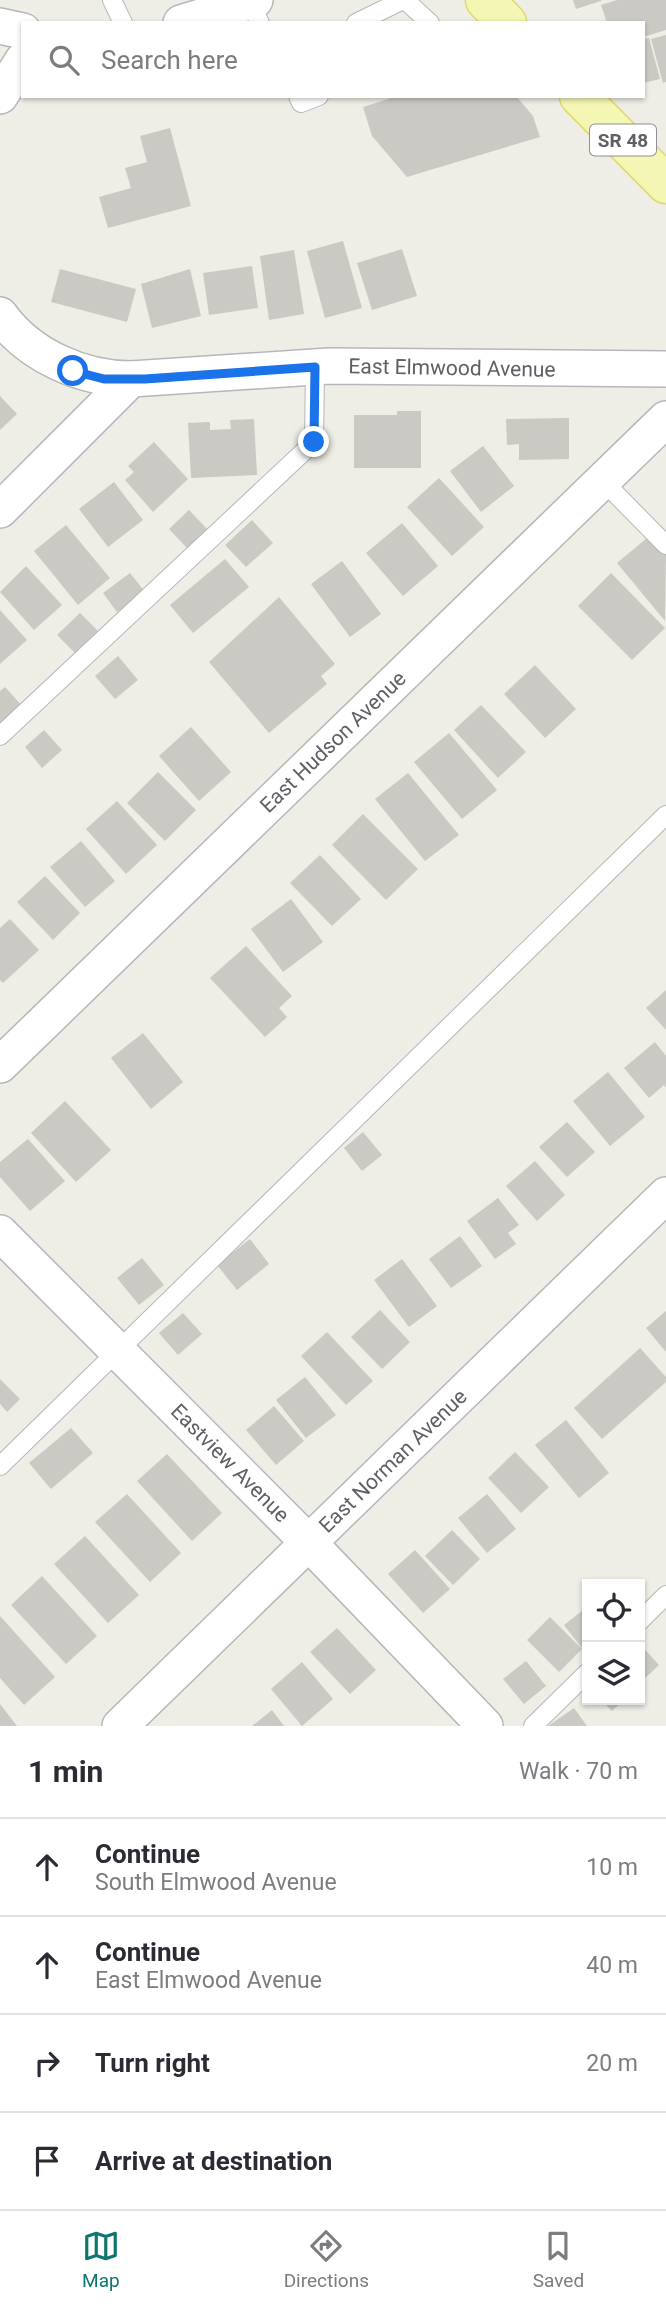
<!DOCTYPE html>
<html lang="en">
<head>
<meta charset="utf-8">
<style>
	body { margin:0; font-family:Roboto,sans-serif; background:#f2f2f3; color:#2b2b33 }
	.controls { position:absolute; right:21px; bottom:21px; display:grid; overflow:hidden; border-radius:0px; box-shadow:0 2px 5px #0004 }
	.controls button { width:63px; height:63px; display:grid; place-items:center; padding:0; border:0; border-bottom:2px solid #e1e1e2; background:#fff; color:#2b2b33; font:35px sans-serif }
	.stop { position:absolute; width:21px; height:21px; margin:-16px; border:5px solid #1a73e8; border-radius:50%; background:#fff }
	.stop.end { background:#1a73e8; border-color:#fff; box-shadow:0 2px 7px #0008 }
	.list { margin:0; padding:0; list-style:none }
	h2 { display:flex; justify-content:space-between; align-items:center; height:91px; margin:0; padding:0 28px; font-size:30px }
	h2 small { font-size:23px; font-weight:400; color:#7c7c81 }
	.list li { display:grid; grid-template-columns:46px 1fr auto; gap:21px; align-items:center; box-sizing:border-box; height:98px; padding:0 28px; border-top:2px solid #e1e1e2 }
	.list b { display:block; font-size:26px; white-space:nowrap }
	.list p { margin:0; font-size:23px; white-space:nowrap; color:#7c7c81 }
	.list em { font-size:23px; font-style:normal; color:#7c7c81 }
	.icon { flex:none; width:38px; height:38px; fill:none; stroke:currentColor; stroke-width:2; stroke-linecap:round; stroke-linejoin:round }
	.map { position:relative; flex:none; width:666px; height:1726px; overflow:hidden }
	.search { position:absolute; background:#fff; box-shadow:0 2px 5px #0004; left:21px; right:21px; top:21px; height:77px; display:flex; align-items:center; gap:18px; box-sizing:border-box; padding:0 24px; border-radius:0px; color:#7c7c81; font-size:26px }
	.sheet { height:483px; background:#fff }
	nav { display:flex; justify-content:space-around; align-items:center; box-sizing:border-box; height:98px; border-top:2px solid #e1e1e2; background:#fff; font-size:19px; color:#7c7c81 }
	nav a { display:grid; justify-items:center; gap:4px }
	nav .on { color:#0f766e }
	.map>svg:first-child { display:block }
</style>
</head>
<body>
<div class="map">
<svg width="666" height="1726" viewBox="0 0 666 1726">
	<rect width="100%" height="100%" fill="#eeeee6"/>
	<g fill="#cac9c3">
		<polygon points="573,0 601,0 601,1 576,9"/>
		<polygon points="617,0 666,0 666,30 643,37 643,23 607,23 601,5"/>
		<polygon points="666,35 666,82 663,83 651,39"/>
		<polygon points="649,38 660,79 643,83 643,39"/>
		<polygon points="398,96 516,96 533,116 540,137 407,177 372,136 363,107"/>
		<polygon points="170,128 191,206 108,228 99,197 131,188 125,168 147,162 140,136"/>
		<polygon points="343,241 362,308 325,318 307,251"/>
		<polygon points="402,249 417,296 372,310 357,263"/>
		<polygon points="294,250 304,314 269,320 260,256"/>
		<polygon points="252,266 258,308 209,315 203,273"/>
		<polygon points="60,269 136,289 127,322 51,302"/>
		<polygon points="190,269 201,316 152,328 141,284"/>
		<polygon points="0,396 17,414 0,430"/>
		<polygon points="397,411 421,411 421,468 354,468 354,415 397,415"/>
		<polygon points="569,418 569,459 519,460 519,444 507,445 506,419"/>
		<polygon points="254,419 257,475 191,478 188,423 210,422 210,430 231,429 230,420"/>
		<polygon points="154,442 188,479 153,512 125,480 134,472 128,466"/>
		<polygon points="483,446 514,486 481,512 450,471"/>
		<polygon points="439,478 484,527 452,556 407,507"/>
		<polygon points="114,482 143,520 108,547 79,509"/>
		<polygon points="189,510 208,530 188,549 169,529"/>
		<polygon points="252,520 273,543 246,567 225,545"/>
		<polygon points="402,523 438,566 403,596 366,553"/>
		<polygon points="66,525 110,578 78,605 34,551"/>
		<polygon points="653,533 666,550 665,621 617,563"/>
		<polygon points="225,559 249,587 193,633 170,605"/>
		<polygon points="342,561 381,614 350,637 311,584"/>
		<polygon points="26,566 62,605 34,630 0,592"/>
		<polygon points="130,573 145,592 117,612 103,593"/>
		<polygon points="611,573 665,628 632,660 578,606"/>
		<polygon points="279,597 335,664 321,676 327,684 269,733 209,662"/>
		<polygon points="0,610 27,640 0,664"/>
		<polygon points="80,613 99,632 76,654 57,635"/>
		<polygon points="118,656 138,680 115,699 95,676"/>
		<polygon points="535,665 576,709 545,738 504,694"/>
		<polygon points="5,687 25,709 0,726 0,691"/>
		<polygon points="481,705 526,752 498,778 454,730"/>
		<polygon points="191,727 231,772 199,801 159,756"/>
		<polygon points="44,730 62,750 42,768 25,747"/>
		<polygon points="449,733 497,790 462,819 414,762"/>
		<polygon points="158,772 196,810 165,841 127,803"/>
		<polygon points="408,773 459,835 425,861 375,799"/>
		<polygon points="117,801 157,845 126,874 86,829"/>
		<polygon points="363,814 418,869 386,900 332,845"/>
		<polygon points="81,841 115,881 85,907 50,867"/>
		<polygon points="320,855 361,899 332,926 290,883"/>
		<polygon points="45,876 80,913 53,940 17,902"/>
		<polygon points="291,899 323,942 283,972 251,929"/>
		<polygon points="10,919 39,950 3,983 0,980 0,928"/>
		<polygon points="246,946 292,996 279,1008 287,1017 265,1037 210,978"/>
		<polygon points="666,990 666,1030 646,1008"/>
		<polygon points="143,1033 183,1082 151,1109 111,1058"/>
		<polygon points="655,1042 666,1056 666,1088 664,1085 649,1098 624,1068"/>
		<polygon points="608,1072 645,1117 610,1146 573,1101"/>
		<polygon points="65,1101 111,1150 76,1182 31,1133"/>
		<polygon points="567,1122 595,1152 567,1177 539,1147"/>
		<polygon points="363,1132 382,1155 362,1171 344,1148"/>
		<polygon points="28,1139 65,1181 30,1211 0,1177 0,1162"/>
		<polygon points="535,1161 565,1195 537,1221 506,1186"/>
		<polygon points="498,1198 519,1225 508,1233 516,1244 495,1259 467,1221"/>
		<polygon points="460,1236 482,1266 451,1288 429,1259"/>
		<polygon points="250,1239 269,1264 237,1290 217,1265"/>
		<polygon points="142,1258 164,1285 139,1305 117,1278"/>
		<polygon points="402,1259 437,1306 409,1327 374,1280"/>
		<polygon points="380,1310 410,1342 382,1369 351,1337"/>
		<polygon points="666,1311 666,1352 646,1328"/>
		<polygon points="183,1313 202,1334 178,1355 159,1333"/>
		<polygon points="327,1332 373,1381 346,1405 301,1356"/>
		<polygon points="640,1348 666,1377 666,1382 602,1439 574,1408"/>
		<polygon points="305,1377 336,1415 306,1438 276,1400"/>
		<polygon points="0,1379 20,1399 7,1412 0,1404"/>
		<polygon points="274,1406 304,1441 276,1465 246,1430"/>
		<polygon points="566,1420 609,1473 579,1498 535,1445"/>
		<polygon points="71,1428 93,1453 51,1489 29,1463"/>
		<polygon points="515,1452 549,1487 521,1513 488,1478"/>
		<polygon points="167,1454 222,1513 192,1541 137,1481"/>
		<polygon points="127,1494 181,1553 150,1582 95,1522"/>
		<polygon points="487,1494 516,1529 487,1553 458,1518"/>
		<polygon points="452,1530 480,1559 453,1585 425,1556"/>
		<polygon points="85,1536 139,1595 108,1623 54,1564"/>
		<polygon points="415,1550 450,1589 423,1613 388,1574"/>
		<polygon points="42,1576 97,1636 66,1664 11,1605"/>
		<polygon points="587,1607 587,1642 581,1647 564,1625"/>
		<polygon points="0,1616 55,1677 24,1705 0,1678"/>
		<polygon points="550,1617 582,1649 559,1672 527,1640"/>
		<polygon points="337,1628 376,1670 350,1694 310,1652"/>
		<polygon points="640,1644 659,1665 640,1683"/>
		<polygon points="526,1661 546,1686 524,1704 503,1679"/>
		<polygon points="302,1662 333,1699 302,1726 271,1689"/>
		<polygon points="601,1700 624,1700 612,1711"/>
		<polygon points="0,1704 17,1726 0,1726"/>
		<polygon points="574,1708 587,1726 548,1726"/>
		<polygon points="272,1710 284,1726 252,1726"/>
	</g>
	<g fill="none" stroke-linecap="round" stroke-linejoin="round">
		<defs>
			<g id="service">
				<polyline points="112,0 123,23"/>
				<polyline points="405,0 430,23"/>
				<polyline points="250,2 260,23"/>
				<polyline points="356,23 403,0"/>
				<polyline points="298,96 301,103 319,96"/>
				<polyline points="603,481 666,545"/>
				<polyline points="0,736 314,442 315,367"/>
				<polyline points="0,1466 666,815"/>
				<polyline points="640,1621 666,1595"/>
				<polyline points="533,1726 587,1673"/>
			</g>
			<g id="minor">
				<polyline points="181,23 255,0"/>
				<polyline points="0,26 23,31"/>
				<polyline points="0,96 23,60"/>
				<path d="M0 315C29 356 83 379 131 379"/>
				<polyline points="0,510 131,379 329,366 666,369"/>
				<polyline points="0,1065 666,419"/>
				<polyline points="0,1233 309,1543 485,1726"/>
				<polyline points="120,1726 666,1195"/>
			</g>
			<g id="primary">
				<polyline points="485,0 507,23"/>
				<polyline points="579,96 666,184"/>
			</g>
		</defs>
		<use href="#service" stroke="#b6b7bb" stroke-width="20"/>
		<use href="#minor" stroke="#b6b7bb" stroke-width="38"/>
		<use href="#primary" stroke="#e2d86c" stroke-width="41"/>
		<use href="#service" stroke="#fff" stroke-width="18"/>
		<use href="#minor" stroke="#fff" stroke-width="35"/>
		<use href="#primary" stroke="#f4f6b4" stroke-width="38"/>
	</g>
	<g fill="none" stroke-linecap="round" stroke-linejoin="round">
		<polyline stroke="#1a73e8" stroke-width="9" points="73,371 104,379 145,379 315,367 314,442"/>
	</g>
	<g text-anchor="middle" stroke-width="5" stroke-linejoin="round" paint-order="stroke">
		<rect fill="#fff" stroke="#8e9093" stroke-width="2" x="590" y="124.5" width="66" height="31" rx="5"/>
		<g font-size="19" font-weight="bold" fill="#5e6065">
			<text x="623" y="147">SR 48</text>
		</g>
		<g font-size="21" fill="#5e6065" stroke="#fff">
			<text transform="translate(452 368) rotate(1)" y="7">East Elmwood Avenue</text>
			<text transform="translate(333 742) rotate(-44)" y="7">East Hudson Avenue</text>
			<text transform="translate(393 1461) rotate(-44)" y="7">East Norman Avenue</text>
			<text transform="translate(230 1463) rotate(45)" y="7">Eastview Avenue</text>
		</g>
	</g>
</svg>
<div class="controls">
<button><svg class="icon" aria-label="locate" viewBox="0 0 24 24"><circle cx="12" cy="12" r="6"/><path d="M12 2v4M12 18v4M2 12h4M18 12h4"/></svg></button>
<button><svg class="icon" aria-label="layers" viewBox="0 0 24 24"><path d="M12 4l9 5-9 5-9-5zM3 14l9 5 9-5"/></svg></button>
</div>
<div class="stop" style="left:73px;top:371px"></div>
<div class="stop end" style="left:314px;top:442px"></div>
<div class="search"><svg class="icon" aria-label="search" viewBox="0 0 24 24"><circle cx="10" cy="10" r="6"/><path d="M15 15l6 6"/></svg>Search here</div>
</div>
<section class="sheet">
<h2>1 min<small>Walk · 70 m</small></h2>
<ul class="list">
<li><svg class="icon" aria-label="ahead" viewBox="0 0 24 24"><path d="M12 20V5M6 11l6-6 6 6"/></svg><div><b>Continue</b><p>South Elmwood Avenue</p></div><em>10 m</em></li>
<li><svg class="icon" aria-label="ahead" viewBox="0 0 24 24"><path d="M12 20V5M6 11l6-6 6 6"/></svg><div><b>Continue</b><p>East Elmwood Avenue</p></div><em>40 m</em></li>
<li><svg class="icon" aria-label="right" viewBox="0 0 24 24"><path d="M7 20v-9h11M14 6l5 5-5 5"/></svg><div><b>Turn right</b></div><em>20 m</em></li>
<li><svg class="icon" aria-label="arrive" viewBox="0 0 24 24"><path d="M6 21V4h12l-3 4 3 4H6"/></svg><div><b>Arrive at destination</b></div></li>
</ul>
</section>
<nav>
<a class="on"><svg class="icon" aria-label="map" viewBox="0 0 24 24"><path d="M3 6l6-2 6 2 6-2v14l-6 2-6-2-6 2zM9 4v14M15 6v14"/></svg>Map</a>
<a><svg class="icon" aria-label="directions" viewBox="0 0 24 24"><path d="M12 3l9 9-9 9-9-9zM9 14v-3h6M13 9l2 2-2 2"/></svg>Directions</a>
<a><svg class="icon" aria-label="saved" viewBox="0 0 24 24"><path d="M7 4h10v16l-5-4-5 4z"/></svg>Saved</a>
</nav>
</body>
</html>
